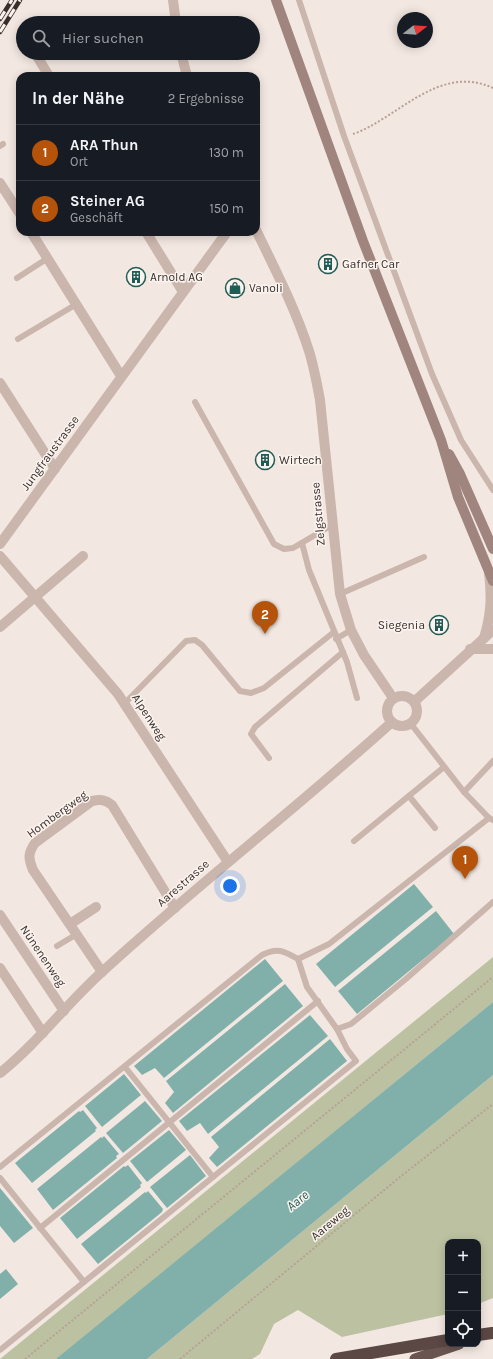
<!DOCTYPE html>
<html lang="de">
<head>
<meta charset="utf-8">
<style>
	body { margin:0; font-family:Karla,sans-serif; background:#242831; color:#f1f3f6 }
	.controls { position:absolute; right:12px; bottom:12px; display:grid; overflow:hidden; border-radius:8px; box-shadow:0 2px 10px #0003 }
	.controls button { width:36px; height:36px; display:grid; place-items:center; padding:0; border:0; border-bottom:1px solid #363941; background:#171b24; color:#f1f3f6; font:20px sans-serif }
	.compass { position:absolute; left:397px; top:12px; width:36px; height:36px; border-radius:50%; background:#171b24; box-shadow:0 2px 10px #0003; rotate:73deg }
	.you { position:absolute; left:230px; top:886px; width:14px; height:14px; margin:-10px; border:3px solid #fff; border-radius:50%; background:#1a73e8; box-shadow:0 0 0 6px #1a73e833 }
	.badge { display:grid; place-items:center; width:26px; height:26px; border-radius:50%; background:#b45309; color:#fff; font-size:13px; font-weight:700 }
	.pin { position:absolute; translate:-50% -33px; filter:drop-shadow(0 1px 2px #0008) }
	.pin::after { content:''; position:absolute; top:21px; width:14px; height:12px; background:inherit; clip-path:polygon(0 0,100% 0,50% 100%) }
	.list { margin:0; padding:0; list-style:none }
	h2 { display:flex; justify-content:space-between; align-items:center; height:52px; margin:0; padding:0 16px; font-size:17px }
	h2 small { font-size:13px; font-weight:400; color:#9ea1a6 }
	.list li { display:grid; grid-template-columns:26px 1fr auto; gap:12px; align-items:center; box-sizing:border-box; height:56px; padding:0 16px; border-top:1px solid #363941 }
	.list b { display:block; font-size:15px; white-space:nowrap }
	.list p { margin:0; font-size:13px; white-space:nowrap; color:#9ea1a6 }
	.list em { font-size:13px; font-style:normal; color:#9ea1a6 }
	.icon { flex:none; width:22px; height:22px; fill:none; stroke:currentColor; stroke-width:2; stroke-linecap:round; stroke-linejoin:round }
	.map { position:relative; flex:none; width:493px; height:1359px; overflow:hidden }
	.search { position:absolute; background:#171b24; box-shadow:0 2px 10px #0003; left:16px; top:16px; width:244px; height:44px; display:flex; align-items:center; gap:10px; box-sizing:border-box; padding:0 14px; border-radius:22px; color:#9ea1a6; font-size:15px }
	.panel { position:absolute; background:#171b24; box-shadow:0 2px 10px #0003; left:16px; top:72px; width:244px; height:164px; border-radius:12px }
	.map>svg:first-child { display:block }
</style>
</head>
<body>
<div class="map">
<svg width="493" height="1359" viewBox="0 0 493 1359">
	<rect width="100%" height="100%" fill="#f3e8e1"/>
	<g fill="#bcc2a1">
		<polygon points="493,957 493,1002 57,1359 0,1359"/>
		<polygon points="493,1075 493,1298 478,1304 478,1242 448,1242 448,1314 342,1337 298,1310 274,1324 260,1354 252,1359 147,1359"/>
	</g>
	<g fill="#81b0ab">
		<polygon points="414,884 433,907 335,987 316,964"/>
		<polygon points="436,911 454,934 357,1014 338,991"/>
		<polygon points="265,959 283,981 164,1078 155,1068 142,1075 134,1066"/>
		<polygon points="285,984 303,1006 173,1113 165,1103 174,1092 166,1081"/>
		<polygon points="493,1002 493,1075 147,1359 56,1359"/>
		<polygon points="310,1015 328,1036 208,1134 200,1123 187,1131 179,1121"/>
		<polygon points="330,1039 347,1061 217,1167 209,1158 219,1147 211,1137"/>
		<polygon points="124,1074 141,1095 102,1127 85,1106"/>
		<polygon points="145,1101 162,1121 123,1153 106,1133"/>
		<polygon points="83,1110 97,1128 95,1130 96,1131 32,1183 15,1163 79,1111 80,1112"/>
		<polygon points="169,1130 186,1150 147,1182 130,1161"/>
		<polygon points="104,1136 119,1154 116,1156 117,1158 53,1210 37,1189 101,1137 102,1138"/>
		<polygon points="190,1155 206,1176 167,1208 150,1187"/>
		<polygon points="128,1165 142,1183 140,1185 141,1187 77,1239 60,1218 124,1166 125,1167"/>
		<polygon points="0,1188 33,1228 14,1243 0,1226"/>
		<polygon points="148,1191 163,1209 162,1212 98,1264 81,1244 145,1192 146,1193"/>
		<polygon points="6,1269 18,1284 0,1299 0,1274"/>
	</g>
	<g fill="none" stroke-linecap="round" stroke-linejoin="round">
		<g stroke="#b7a097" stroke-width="2" stroke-dasharray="2 2" stroke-linecap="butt">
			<path d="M353 134C397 119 439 63 493 88"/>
			<polyline points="25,1359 493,977"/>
			<polyline points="180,1359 400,1177 493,1104"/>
		</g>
		<g stroke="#cbb6ad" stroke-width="6">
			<polyline points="299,0 344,136 432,374 461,440 493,490"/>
			<polyline points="0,146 3,144"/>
			<polyline points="17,278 48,258"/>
			<polyline points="18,339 75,305"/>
			<polyline points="195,402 274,544 284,549 293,548 332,525"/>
			<polyline points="302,543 309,570 347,662 357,698"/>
			<polyline points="340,594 424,557"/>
			<polyline points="336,639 351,630"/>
			<polyline points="125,703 186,641 195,640 202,645 240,691 251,693 264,688 334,632"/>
			<polyline points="411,724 464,792 489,818 493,820"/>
			<polyline points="269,758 251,734 255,727 343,652"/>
			<polyline points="464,792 493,761"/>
			<polyline points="409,796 435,828"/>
			<polyline points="489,818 329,944 298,959 307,987 337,1029 351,1024 407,978 493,902"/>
			<polyline points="354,841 444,767"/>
			<polyline points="57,946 77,934"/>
			<polyline points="125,1067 213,1177 356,1061 347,1049 337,1029"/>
			<path d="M0 1167 262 955C277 947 284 951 298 959"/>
			<polyline points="0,1178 84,1282 0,1350"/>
			<polyline points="40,1228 318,1001"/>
			<polyline points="84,1282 213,1177"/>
		</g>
		<g stroke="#cbb6ad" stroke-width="10">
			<polyline points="173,0 176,23"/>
			<polyline points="22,31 23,33"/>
			<polyline points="35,53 49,76"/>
			<polyline points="181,53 187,76"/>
			<polyline points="0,183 20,214"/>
			<path d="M256 230C275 269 296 310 309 351 314 367 317 384 320 400L340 594 351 630 364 655 393 698"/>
			<polyline points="31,232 121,376"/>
			<polyline points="146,232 183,292"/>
			<polyline points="0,383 55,469"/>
			<polyline points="0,544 227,232"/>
			<polyline points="0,556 118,694 228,862"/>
			<polyline points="0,627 83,556"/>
			<path d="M484 638C491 615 492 597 489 573"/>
			<polyline points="470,649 493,649"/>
			<circle cx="402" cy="711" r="15"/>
			<polyline points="415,701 493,630"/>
			<polyline points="0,915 64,1011"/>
			<polyline points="70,924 96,907"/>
			<polyline points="0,968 43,1033"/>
			<path d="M102 972 33 870C28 858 28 853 35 843L92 801C101 799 106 800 112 805L175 908"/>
			<path d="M0 1073C38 1043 67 1003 103 971 197 885 298 807 392 722"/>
		</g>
		<g stroke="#9f857e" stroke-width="10">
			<polyline points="276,0 363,241 441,440 458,497 493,581"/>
			<polyline points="449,454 460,474 493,549"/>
		</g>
		<polyline stroke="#6b5550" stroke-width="11" points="415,1359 459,1344"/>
		<g stroke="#5b4743" stroke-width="12">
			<polyline points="478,1335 492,1333"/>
			<polyline points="336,1359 448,1340"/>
		</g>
		<defs>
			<g id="rail">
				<polyline points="0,19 12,0"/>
				<polyline points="0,32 20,0"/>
			</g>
		</defs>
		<use href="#rail" stroke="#3a2e2b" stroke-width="4.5"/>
		<use href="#rail" stroke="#faf3ee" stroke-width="3" stroke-dasharray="9" stroke-linecap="butt"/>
	</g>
	<defs>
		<symbol id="building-ring" viewBox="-11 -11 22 22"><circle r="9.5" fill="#faf3ee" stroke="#215b56" stroke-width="1.5"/><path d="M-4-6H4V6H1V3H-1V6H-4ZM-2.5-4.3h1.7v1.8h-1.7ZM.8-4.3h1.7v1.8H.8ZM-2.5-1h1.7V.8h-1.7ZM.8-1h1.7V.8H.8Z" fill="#215b56"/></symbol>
		<symbol id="shop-ring" viewBox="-11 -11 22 22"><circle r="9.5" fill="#faf3ee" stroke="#215b56" stroke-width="1.5"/><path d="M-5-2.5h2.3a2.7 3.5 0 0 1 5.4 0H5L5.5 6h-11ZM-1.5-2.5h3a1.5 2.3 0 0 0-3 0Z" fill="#215b56"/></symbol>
	</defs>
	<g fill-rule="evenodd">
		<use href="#building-ring" x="317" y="253" width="22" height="22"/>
		<use href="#building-ring" x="125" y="266" width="22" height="22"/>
		<use href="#shop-ring" x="224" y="277" width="22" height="22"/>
		<use href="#building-ring" x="254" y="449" width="22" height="22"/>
		<use href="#building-ring" x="428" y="614" width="22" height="22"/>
	</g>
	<g text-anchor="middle" stroke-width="3" stroke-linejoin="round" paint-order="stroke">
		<g font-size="12" fill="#3a2e2b" stroke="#faf3ee" text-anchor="start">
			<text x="342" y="268">Gafner Car</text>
			<text x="150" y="281">Arnold AG</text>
			<text x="249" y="292">Vanoli</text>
			<text x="279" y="464">Wirtech</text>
			<text x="425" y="629" text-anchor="end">Siegenia</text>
		</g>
		<g font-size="12" fill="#3a2e2b" stroke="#faf3ee">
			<text transform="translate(50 453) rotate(-54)" y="4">Jungfraustrasse</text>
			<text transform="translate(318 514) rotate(-95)" y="4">Zelgstrasse</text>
			<text transform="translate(149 717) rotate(57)" y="4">Alpenweg</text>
			<text transform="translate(57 814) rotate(-36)" y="4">Hombergweg</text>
			<text transform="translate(183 883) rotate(-41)" y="4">Aarestrasse</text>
			<text transform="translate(43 956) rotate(56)" y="4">Nünenenweg</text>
			<text transform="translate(330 1223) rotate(-40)" y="4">Aareweg</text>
		</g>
		<g font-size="13" font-style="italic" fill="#215b56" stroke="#faf3ee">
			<text transform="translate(297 1200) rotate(-39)" y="5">Aare</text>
		</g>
	</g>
</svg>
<div class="controls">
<button>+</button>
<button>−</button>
<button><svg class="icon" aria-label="locate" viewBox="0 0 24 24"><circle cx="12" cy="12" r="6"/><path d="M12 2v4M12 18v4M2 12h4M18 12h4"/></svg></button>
</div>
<svg class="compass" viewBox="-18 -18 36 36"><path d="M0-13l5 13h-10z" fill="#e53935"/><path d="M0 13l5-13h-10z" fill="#9ea1a6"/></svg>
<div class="you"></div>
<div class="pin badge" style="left:465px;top:879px">1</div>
<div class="pin badge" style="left:265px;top:634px">2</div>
<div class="search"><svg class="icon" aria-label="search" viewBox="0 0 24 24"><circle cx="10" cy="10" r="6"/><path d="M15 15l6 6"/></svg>Hier suchen</div>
<section class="panel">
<h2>In der Nähe<small>2 Ergebnisse</small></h2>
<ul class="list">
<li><span class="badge">1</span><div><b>ARA Thun</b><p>Ort</p></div><em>130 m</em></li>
<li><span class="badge">2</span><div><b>Steiner AG</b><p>Geschäft</p></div><em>150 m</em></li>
</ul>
</section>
</div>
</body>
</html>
